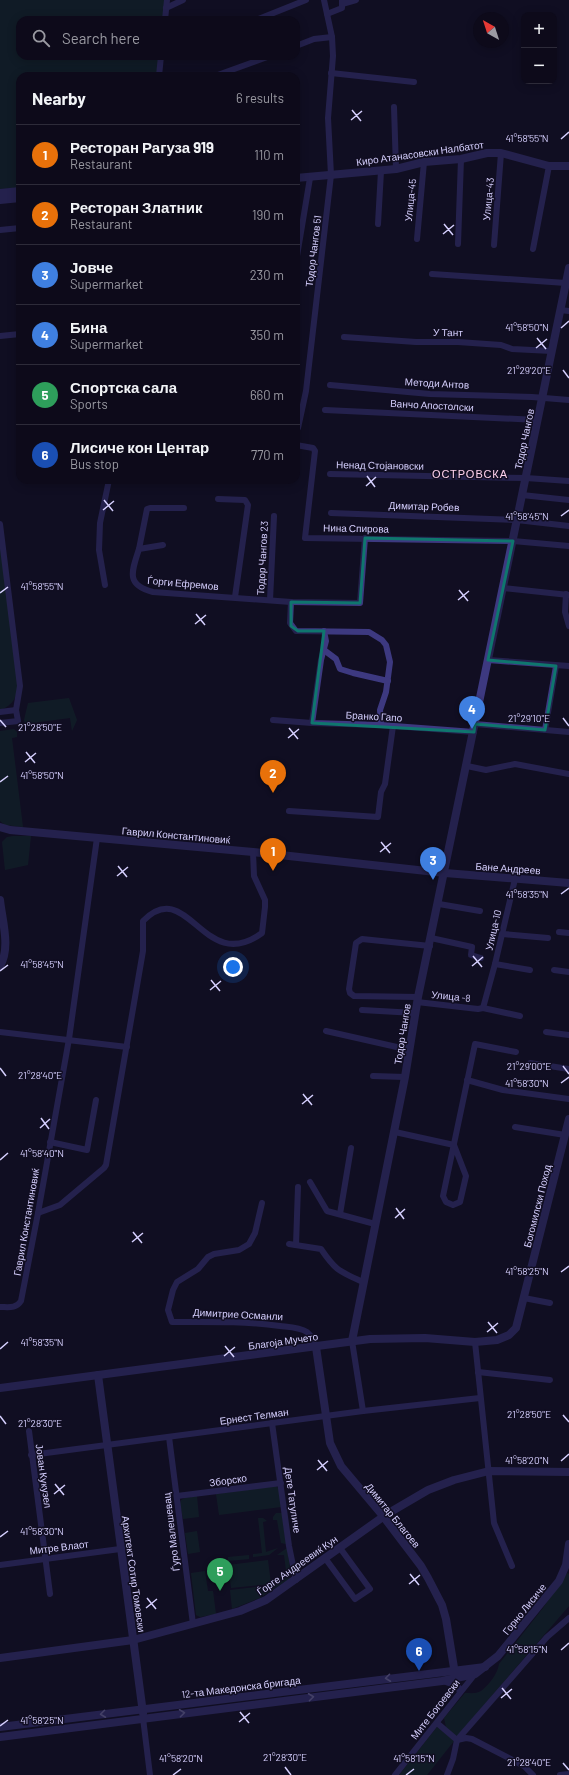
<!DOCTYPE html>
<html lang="en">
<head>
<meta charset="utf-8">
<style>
	body { margin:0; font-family:Barlow,sans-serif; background:#1b1827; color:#f1f3f6 }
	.controls { position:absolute; right:12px; top:12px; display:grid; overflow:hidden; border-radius:8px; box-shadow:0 2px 10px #0003 }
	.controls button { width:36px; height:36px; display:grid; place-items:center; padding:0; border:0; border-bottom:1px solid #2d2b39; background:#0d0a1a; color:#f1f3f6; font:20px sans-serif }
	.compass { position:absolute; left:473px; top:12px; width:36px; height:36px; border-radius:50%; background:#0d0a1a; box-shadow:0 2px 10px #0003; rotate:321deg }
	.you { position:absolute; left:233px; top:967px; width:14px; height:14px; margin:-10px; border:3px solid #fff; border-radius:50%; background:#1a73e8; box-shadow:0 0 0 6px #1a73e833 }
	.badge { display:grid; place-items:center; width:26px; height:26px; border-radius:50%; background:#ea580c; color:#fff; font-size:13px; font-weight:700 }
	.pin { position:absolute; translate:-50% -33px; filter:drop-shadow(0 1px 2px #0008) }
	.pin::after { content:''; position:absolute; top:21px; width:14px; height:12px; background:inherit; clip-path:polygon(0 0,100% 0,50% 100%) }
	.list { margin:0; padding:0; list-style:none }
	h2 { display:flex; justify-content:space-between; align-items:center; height:52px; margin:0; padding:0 16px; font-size:17px }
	h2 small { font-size:13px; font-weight:400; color:#9a9aa2 }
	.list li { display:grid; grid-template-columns:26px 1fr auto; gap:12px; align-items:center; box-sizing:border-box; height:60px; padding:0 16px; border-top:1px solid #2d2b39 }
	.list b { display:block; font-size:15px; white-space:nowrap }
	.list p { margin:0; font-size:13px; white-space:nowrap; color:#9a9aa2 }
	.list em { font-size:13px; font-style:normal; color:#9a9aa2 }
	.icon { flex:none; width:22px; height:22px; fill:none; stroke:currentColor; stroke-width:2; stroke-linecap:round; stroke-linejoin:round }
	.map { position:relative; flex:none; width:569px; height:1775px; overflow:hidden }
	.search { position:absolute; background:#0d0a1a; box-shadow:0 2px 10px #0003; left:16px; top:16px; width:284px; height:44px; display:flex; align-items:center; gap:10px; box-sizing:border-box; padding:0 14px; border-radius:12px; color:#9a9aa2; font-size:15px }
	.panel { position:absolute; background:#0d0a1a; box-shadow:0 2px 10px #0003; left:16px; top:72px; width:284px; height:412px; border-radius:12px }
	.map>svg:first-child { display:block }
</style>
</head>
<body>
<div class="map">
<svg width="569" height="1775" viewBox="0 0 569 1775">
	<rect width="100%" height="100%" fill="#110e22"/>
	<g fill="#112c2b">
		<polygon points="0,0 167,0 165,20 20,20 20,56 161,56 159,76 20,76 20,188 0,189"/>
		<path d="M0 522 19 682C17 696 14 705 0 710Z"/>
		<polygon points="69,698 77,720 72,731 70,718 25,724 24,720 28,703"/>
		<polygon points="14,729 17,732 17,737 12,738 23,827 5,825 0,821 0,731"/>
		<polygon points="13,836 31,836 28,865 5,870 2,842 7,837"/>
		<polygon points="276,1486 279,1489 281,1507 219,1515 216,1494"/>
		<polygon points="197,1496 199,1517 183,1519 180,1504 181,1500 185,1498"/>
		<polygon points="276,1513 282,1513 286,1544 281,1543 277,1520 273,1520 273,1517"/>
		<polygon points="258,1518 263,1518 267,1521 263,1522 266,1552 278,1548 269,1555 253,1557 253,1554 262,1553"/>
		<polygon points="197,1531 200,1552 188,1554 185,1533"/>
		<polygon points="287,1548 291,1575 289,1579 260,1598 232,1609 230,1590 272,1585 272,1580 287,1578 284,1555 277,1555"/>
		<polygon points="249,1555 249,1559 228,1561 228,1557"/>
		<polygon points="268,1560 271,1584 231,1588 228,1565"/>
		<polygon points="205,1571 208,1591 213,1591 216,1614 200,1617 196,1615 191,1573"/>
		<path d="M567 1573 569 1574V1606L457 1736 446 1727 444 1718 465 1693C471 1693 476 1694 481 1691 489 1685 498 1673 499 1664L543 1608Z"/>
		<polygon points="437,1727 454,1741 427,1775 399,1775"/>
	</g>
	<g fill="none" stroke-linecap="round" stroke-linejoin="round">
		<g stroke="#3d3980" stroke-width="6">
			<polyline points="342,4 356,0"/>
			<polyline points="166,8 183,0"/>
			<polyline points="327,14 342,8 342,0"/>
			<polyline points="165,20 167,0"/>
			<polyline points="256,20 306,0"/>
			<polyline points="296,46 314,39 332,37"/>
			<polyline points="331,73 414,82"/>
			<polyline points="159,76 161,56"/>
			<polyline points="215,76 270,56"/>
			<polyline points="394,107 396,169"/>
			<polyline points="378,224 381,171"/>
			<polyline points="0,230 20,228"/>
			<polyline points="417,239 424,162"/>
			<polyline points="458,244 461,159"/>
			<polyline points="494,245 501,153"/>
			<polyline points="533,249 549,166"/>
			<polyline points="296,262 310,178"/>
			<polyline points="432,274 566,283"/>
			<polyline points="560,310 569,311"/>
			<polyline points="0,336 20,334"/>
			<polyline points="344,337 416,342 458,342 501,345 512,349 552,351"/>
			<polyline points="330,385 430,394 532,397 569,400"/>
			<polyline points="325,410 538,420"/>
			<polyline points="296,428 298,428 306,391 331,175 328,118 333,56 332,37 324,0"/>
			<polyline points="296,445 313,448 315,451 305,538 513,541 569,546"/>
			<polyline points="330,474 526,478 569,481"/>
			<polyline points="522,495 569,500"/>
			<polyline points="218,499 245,500 248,505 235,597"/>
			<polyline points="331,513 517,520 569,526"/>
			<polyline points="0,524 20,686 16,710 18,721 0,723"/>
			<path d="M163 545 139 549C132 571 125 585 153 592L291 602 360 603 365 538"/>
			<polyline points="139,549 147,509 150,508 184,508"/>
			<polyline points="105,585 99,550 100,523 109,480"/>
			<polyline points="503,588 569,595"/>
			<polyline points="566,594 565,612 569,626"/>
			<polyline points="270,600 274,516"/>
			<polyline points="291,602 290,623 296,631 369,632 382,640 386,645 390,662 386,692 380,710 381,725"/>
			<polyline points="324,650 336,659 340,669 353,673 388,681"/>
			<polyline points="488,660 569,666"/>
			<polyline points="0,712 16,710"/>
			<polyline points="273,720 312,723 381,725 474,732"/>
			<polyline points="312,723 321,660 326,641 324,631"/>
			<polyline points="475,724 569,732"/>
			<polyline points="545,730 556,666"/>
			<polyline points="467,766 486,770 515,764 569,774"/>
			<polyline points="289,811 378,817 381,792 385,784 393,726"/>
			<polyline points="439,904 480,911"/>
			<polyline points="559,932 569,933"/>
			<polyline points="503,934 548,938"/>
			<polyline points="431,938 472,947 471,955 481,958"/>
			<polyline points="495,964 530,970"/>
			<polyline points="554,970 569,972"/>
			<polyline points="418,997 354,996 350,993 349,989 356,943 362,939 430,946"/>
			<polyline points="417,1002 478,1009 483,1008 520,1016"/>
			<polyline points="483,1008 495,964 515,879"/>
			<polyline points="362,1010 415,1013"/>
			<polyline points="326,1031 410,1050"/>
			<polyline points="0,1032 127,1047"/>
			<polyline points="546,1032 569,1035"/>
			<polyline points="530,1063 569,1069"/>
			<polyline points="373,1076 405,1077"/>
			<polyline points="467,1080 503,1090 569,1099"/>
			<polyline points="515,1127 565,1135"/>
			<polyline points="395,1132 454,1145"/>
			<polyline points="50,1142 87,1150 96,1100"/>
			<polyline points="454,1145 466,1176 460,1202 453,1205 446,1202 443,1196 475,1044 516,1052"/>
			<polyline points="310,1182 327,1211 375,1224"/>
			<path d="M262 1203 255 1233 249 1244 239 1250 214 1254 208 1257 198 1269 177 1282 173 1290 168 1310 172 1322C208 1322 244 1321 280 1326 288 1327 299 1327 307 1332 312 1336 314 1341 316 1347"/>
			<path d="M38 1213 60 1205 104 1168 106 1165 143 951V921C188 875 203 976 262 933L265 907V900L254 876 253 852"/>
			<polyline points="340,1214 351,1148"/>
			<path d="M289 1244 321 1249C336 1271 339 1271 363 1282"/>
			<polyline points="296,1245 298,1187"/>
			<polyline points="524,1298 550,1303"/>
			<path d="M0 1307C8 1307 16 1309 21 1301L38 1213 69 1039 97 838"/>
			<polyline points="352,1341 363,1411"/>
			<polyline points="475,1342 494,1523 512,1566"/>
			<polyline points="478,1372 550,1380"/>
			<polyline points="272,1423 289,1546 296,1580"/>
			<polyline points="29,1431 50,1594"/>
			<polyline points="169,1437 193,1624"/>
			<polyline points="31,1455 363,1411 480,1398"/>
			<polyline points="177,1496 281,1483"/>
			<polyline points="325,1558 355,1599 370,1589 340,1548"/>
			<polyline points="0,1565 120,1549"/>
			<polyline points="143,1718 150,1775"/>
			<polyline points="437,1723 457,1740"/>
			<polyline points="457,1740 466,1738 472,1739 524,1766 533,1775"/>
			<polyline points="395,1775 475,1674"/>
			<polyline points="447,1775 453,1759 457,1740 547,1637 569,1618"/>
			<polyline points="560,1775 569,1774"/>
		</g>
		<g stroke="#3d3980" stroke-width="8">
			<polyline points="296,178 396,169 424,162 461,159 487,153 501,153 549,166 569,166"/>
			<polyline points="0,193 20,191"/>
			<polyline points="0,200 20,198"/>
			<polyline points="0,827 10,830 253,852 445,873 569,883"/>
			<path d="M0 900C2 920 11 948 0 966"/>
			<polyline points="352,1341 405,1077 418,997 569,268"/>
			<polyline points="316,1347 330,1443 341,1466 383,1516 421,1566 428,1578 442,1605 446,1619 455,1674"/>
			<polyline points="98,1375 143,1713"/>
			<polyline points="0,1388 370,1339 425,1338 475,1342 497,1340 509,1335 516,1328 569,1119"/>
			<polyline points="0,1658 133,1640 240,1611 266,1600 387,1514 428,1490 454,1480 489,1471 569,1472"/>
			<polyline points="446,1681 452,1683 458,1688"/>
			<polyline points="0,1727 485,1667"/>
			<polyline points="0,1737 442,1681 475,1674 498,1656 559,1581 566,1565 569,1544"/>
		</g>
	</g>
	<defs><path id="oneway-chevron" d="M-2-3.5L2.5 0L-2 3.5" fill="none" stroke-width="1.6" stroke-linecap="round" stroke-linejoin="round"/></defs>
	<g stroke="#817cb9">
		<use href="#oneway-chevron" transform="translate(388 1678) rotate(173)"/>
		<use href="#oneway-chevron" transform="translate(311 1697) rotate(-7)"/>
		<use href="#oneway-chevron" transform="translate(182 1713) rotate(-7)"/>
		<use href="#oneway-chevron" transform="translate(103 1714) rotate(173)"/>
	</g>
	<path d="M0 0H569V1775H0ZM365 538 513 541 488 660 556 666 545 730 475 724 474 732 312 723 324 631H298L291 626V602L360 603Z" fill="#110e22" fill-opacity=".55" fill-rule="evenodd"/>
	<path fill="none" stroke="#0f766e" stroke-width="3" stroke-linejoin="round" d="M365 538 513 541 488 660 556 666 545 730 475 724 474 732 312 723 324 631H298L291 626V602L360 603Z"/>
	<path fill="none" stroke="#d5cffe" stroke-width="1.5" d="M352 110 361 121M351 120 362 111M561 139 569 132M444 224 453 235M443 234 454 225M561 328 569 321M537 338 546 349M536 348 547 339M563 370 569 378M367 476 375 487M366 486 376 477M104 500 113 511M103 510 114 501M561 516 569 510M459 590 468 601M0 593 8 587M458 600 469 591M196 614 205 625M195 624 206 615M563 718 569 726M0 720 6 727M289 728 298 739M288 738 299 729M26 752 35 763M25 762 36 753M0 782 8 776M381 842 390 853M380 852 391 843M118 866 127 877M117 876 128 867M561 894 569 888M473 956 482 967M472 966 483 957M0 971 8 965M211 980 220 991M210 990 221 981M563 1066 569 1074M0 1068 6 1076M561 1083 569 1077M303 1094 312 1105M302 1104 313 1095M41 1118 49 1129M40 1128 50 1119M0 1160 8 1153M396 1208 404 1219M395 1218 405 1209M133 1232 142 1243M132 1242 143 1233M561 1272 569 1266M488 1322 497 1333M487 1332 498 1323M225 1346 234 1357M0 1349 8 1342M224 1356 235 1347M563 1415 569 1422M0 1416 6 1424M318 1460 327 1471M561 1461 569 1454M317 1470 328 1461M55 1484 64 1495M54 1494 65 1485M0 1537 8 1531M410 1574 419 1585M409 1584 420 1575M147 1598 156 1609M146 1608 157 1599M561 1650 569 1643M502 1688 511 1699M501 1698 512 1689M240 1712 249 1723M239 1722 250 1713M0 1726 8 1720M563 1763 569 1770M285 1767 291 1775M173 1775 181 1769M406 1775 414 1769"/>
	<g text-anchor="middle" stroke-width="3" stroke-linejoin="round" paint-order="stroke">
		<g font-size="10" fill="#d5cffe" stroke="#110e22">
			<text transform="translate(420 153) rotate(-8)" y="4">Киро Атанасовски Налбатот</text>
			<text transform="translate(488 199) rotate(-85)" y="4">Улица-43</text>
			<text transform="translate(410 200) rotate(-84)" y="4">Улица-45</text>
			<text transform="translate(313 251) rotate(-83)" y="4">Тодор Чангов 51</text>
			<text transform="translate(448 332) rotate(1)" y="4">У Тант</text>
			<text transform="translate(437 383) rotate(3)" y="4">Методи Антов</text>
			<text transform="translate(432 405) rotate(3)" y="4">Ванчо Апостолски</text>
			<text transform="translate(524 439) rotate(-78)" y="4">Тодор Чангов</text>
			<text transform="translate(380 465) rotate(1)" y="4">Ненад Стојановски</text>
			<text transform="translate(424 506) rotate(2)" y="4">Димитар Робев</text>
			<text transform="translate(356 528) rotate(1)" y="4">Нина Спирова</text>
			<text transform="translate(262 558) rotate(-87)" y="4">Тодор Чангов 23</text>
			<text transform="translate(183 583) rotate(5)" y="4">Ѓорги Ефремов</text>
			<text transform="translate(374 716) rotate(3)" y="4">Бранко Гапо</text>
			<text transform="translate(176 835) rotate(5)" y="4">Гаврил Константиновиќ</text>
			<text transform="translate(508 868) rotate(4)" y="4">Бане Андреев</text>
			<text transform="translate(493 930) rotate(-77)" y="4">Улица-10</text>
			<text transform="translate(451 996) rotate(6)" y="4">Улица -8</text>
			<text transform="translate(402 1034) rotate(-81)" y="4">Тодор Чангов</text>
			<text transform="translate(537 1206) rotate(-76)" y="4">Богомилски Поход</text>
			<text transform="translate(26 1222) rotate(-80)" y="4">Гаврил Константиновиќ</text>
			<text transform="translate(238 1314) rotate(3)" y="4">Димитрие Османли</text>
			<text transform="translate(283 1341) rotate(-8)" y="4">Благоја Мучето</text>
			<text transform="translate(254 1416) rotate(-8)" y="4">Ернест Телман</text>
			<text transform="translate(44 1476) rotate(82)" y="4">Јован Кукузел</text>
			<text transform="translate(228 1480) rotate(-8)" y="4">Зборско</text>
			<text transform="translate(293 1500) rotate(82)" y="4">Дете Татуличе</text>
			<text transform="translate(393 1515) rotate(51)" y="4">Димитар Благоев</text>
			<text transform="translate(171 1532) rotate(-97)" y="4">Ѓуро Малешевац</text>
			<text transform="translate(59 1547) rotate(-7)" y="4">Митре Влаот</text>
			<text transform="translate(297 1565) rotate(-35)" y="4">Ѓорге Андреевиќ Кун</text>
			<text transform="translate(134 1574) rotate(82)" y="4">Архитект Сотир Томовски</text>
			<text transform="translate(524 1609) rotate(-51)" y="4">Горно Лисиче</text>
			<text transform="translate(241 1687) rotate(-7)" y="4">12-та Македонска бригада</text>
			<text transform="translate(435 1709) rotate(-52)" y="4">Мите Богоевски</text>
		</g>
		<g font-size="11" letter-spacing="1" fill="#fed1ee" stroke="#110e22">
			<text x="470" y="478">ОСТРОВСКА</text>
		</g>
	</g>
	<g font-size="10" text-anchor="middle" fill="#d5cffe" stroke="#110e22" stroke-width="3" stroke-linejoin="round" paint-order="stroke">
		<text x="527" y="142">41°58'55"N</text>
		<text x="527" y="331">41°58'50"N</text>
		<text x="529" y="374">21°29'20"E</text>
		<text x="527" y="520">41°58'45"N</text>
		<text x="42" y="590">41°58'55"N</text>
		<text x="529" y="722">21°29'10"E</text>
		<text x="40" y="731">21°28'50"E</text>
		<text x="42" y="779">41°58'50"N</text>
		<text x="527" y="898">41°58'35"N</text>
		<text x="42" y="968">41°58'45"N</text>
		<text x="529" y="1070">21°29'00"E</text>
		<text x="40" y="1079">21°28'40"E</text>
		<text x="527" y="1087">41°58'30"N</text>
		<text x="42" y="1157">41°58'40"N</text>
		<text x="527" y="1275">41°58'25"N</text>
		<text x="42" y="1346">41°58'35"N</text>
		<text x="529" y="1418">21°28'50"E</text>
		<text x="40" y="1427">21°28'30"E</text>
		<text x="527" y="1464">41°58'20"N</text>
		<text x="42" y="1535">41°58'30"N</text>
		<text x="527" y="1653">41°58'15"N</text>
		<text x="42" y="1724">41°58'25"N</text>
		<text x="285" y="1761">21°28'30"E</text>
		<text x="181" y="1762">41°58'20"N</text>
		<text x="414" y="1762">41°58'15"N</text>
		<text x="529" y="1766">21°28'40"E</text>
	</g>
</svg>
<div class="controls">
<button>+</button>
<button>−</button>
</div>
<svg class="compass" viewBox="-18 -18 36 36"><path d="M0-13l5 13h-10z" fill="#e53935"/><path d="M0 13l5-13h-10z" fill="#9a9aa2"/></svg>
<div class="you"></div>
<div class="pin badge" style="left:273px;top:871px;background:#e8710a">1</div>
<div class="pin badge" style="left:273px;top:793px;background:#e8710a">2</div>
<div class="pin badge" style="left:433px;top:880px;background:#3f7fe0">3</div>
<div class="pin badge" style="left:472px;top:729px;background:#3f7fe0">4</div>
<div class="pin badge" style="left:220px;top:1591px;background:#2e9e5b">5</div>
<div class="pin badge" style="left:419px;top:1671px;background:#1a4fb4">6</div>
<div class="search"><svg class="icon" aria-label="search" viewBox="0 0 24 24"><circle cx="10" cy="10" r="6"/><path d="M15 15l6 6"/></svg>Search here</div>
<section class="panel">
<h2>Nearby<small>6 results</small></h2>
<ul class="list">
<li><span class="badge" style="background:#e8710a">1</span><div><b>Ресторан Рагуза 919</b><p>Restaurant</p></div><em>110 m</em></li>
<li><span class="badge" style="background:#e8710a">2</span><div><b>Ресторан Златник</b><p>Restaurant</p></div><em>190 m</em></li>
<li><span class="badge" style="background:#3f7fe0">3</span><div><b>Јовче</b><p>Supermarket</p></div><em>230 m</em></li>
<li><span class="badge" style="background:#3f7fe0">4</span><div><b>Бина</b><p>Supermarket</p></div><em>350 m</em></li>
<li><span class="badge" style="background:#2e9e5b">5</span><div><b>Спортска сала</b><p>Sports</p></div><em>660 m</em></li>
<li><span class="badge" style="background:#1a4fb4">6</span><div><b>Лисиче кон Центар</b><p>Bus stop</p></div><em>770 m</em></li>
</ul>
</section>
</div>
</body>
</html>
